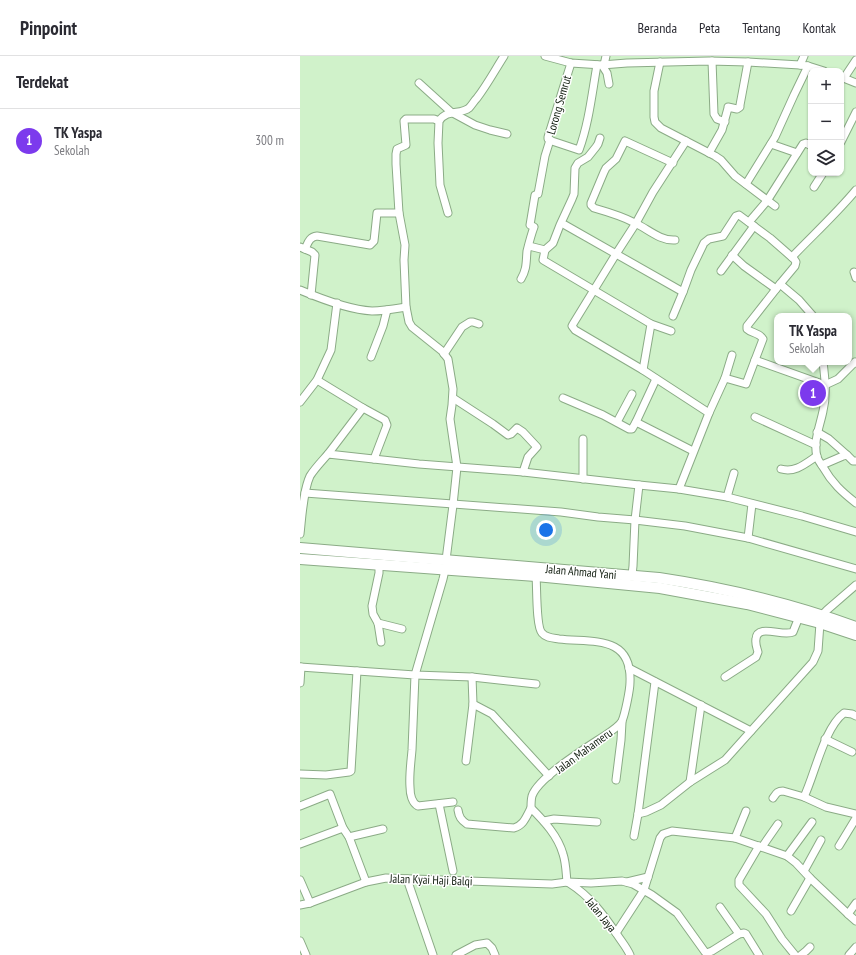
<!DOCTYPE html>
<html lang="id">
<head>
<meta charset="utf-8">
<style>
	body { margin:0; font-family:"PT Sans Narrow",sans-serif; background:#f7f7f7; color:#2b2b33 }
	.controls { position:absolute; right:12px; top:12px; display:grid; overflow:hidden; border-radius:8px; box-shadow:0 1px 3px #0004 }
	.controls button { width:36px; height:36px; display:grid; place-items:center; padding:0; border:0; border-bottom:1px solid #e1e1e2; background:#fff; color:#2b2b33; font:20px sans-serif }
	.you { position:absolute; left:246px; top:474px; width:14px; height:14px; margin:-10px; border:3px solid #fff; border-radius:50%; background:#1a73e8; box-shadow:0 0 0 6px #1a73e833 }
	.badge { display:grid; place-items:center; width:26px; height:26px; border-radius:50%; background:#7c3aed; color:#fff; font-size:13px; font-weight:700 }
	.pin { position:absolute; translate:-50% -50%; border:2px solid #fff; box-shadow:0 1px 4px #0006 }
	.popup { position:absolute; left:474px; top:257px; width:78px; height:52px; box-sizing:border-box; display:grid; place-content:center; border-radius:8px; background:#fff; filter:drop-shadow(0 1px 3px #0005); font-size:13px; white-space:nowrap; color:#7c7c81 }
	.popup b { font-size:15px; color:#2b2b33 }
	.popup::after { content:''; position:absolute; left:50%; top:100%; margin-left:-8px; border:8px solid transparent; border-top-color:#fff }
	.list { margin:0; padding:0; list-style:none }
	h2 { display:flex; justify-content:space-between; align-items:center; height:52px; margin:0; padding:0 16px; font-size:17px }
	h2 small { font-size:13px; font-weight:400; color:#7c7c81 }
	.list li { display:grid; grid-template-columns:26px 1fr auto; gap:12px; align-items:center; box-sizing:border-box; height:64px; padding:0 16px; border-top:1px solid #e1e1e2 }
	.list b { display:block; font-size:15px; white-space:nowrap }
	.list p { margin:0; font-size:13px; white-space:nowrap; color:#7c7c81 }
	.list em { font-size:13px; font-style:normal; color:#7c7c81 }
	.icon { flex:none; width:22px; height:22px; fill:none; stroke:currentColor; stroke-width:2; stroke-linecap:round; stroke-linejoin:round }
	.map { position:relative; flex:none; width:556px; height:899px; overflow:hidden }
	header { display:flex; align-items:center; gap:24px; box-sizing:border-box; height:56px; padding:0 20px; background:#fff; border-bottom:1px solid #e1e1e2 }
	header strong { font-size:19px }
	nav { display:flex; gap:22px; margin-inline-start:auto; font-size:14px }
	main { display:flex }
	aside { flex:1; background:#fff }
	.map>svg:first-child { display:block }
</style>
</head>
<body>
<header>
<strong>Pinpoint</strong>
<nav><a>Beranda</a><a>Peta</a><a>Tentang</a><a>Kontak</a></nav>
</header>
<main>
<aside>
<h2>Terdekat<small></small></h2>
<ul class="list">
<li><span class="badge">1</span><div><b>TK Yaspa</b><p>Sekolah</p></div><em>300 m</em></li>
</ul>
</aside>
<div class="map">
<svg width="556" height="899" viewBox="0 0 556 899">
	<rect width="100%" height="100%" fill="#d0f2ca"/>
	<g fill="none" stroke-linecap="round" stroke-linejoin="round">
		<defs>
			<g id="minor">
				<polyline points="245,0 271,7 302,9 327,7 409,5 448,6 500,9 508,10 524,15"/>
				<polyline points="412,5 414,58 417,63 425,66"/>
				<polyline points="360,6 354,35 354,61 355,66 361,72 415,100 421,104 435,120 475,150"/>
				<path d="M271 7 248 81V83L252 85 279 94C289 67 292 37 297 9"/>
				<polyline points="302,9 307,17 309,28"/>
				<polyline points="304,9 306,0"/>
				<polyline points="500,9 504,0"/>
				<polyline points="541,21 556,27"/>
				<polyline points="544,22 556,4"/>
				<polyline points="119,27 151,56 175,69 190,74 207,78"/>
				<polyline points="139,65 134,63 106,63 104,65 106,89 97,93 96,98 96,108 99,157 105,189 104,204 106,251 109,266 112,271 142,295 148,303 153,333 152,349 150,363 157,411 153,449 146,504"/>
				<polyline points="541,86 556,56"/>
				<polyline points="471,88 497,97"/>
				<polyline points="409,97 422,74 428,52 428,51 437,53 440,51 440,49 448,6"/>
				<path d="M373 107 325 85 316 103 306 112 304 116 291 147V149L294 152C308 156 322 160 335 167 348 173 360 185 375 184"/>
				<polyline points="446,128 475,81 494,39 508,10"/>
				<polyline points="514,131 523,117"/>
				<path d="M148 157 140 129 138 87 139 65C147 53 160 59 169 52 172 49 174 45 177 42 187 29 195 14 204 0"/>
				<polyline points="449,166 467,145 503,88 506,87 511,90"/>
				<polyline points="265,169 383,236 391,214 404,187 409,183 423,180 436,160 439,159 470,182 494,203 496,206 495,210 480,228 499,244 513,260"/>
				<polyline points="229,190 245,194 243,204 351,268 343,314"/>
				<polyline points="0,191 12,196 15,199 11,239"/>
				<path d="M5 193C8 187 9 181 17 180L70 189 74 185 77 157H99"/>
				<polyline points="245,194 253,187 260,169 272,143 274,138 275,112 278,107 288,101 296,91 298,88 300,82"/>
				<polyline points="432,199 444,210 476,233"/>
				<path d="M492 201C513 179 536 158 556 134"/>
				<polyline points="421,215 454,170"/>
				<polyline points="554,216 556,222"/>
				<path d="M221 223C227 213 226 206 227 195 229 187 231 179 234 171L230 169 235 139 238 138 245 100 250 84"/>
				<path d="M0 234C19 242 51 254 72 255 83 255 94 253 106 251"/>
				<polyline points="373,260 383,236"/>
				<polyline points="351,268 371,275"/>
				<polyline points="144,298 162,271 170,266 173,266 179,268"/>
				<polyline points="71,301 83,270 87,254"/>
				<path d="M455 304 463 283C460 277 451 277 447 273V270L480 228"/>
				<path d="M523 306C525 322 527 339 523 355 520 370 513 385 517 401 518 404 521 408 523 411 532 427 542 436 556 447"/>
				<polyline points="425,322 432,299"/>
				<polyline points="17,324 63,352 28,398"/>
				<polyline points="153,342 193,368 208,379 211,378 217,372 223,376 237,391 228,401 223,416"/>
				<polyline points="263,342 303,359 329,373 332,373 336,366 393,395"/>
				<polyline points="0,346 17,324 31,294 37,247"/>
				<polyline points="63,352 85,364 87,369 74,403"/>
				<polyline points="409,357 425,322 446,328 455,304 525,329 538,323 555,306 556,307"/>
				<polyline points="455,361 516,389"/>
				<polyline points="317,366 332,338"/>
				<polyline points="336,366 356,323"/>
				<polyline points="517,376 529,383 547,399"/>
				<polyline points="283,383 283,423"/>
				<polyline points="522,409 543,400 547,399 553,405 556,405"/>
				<path d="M481 413C495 417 505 408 517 400"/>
				<polyline points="379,433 409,357 343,314 275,274 272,270 273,268 316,198 336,167 353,136 386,85"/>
				<polyline points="5,437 261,456 298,461 335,464 385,470 448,482 556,513"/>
				<polyline points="427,441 434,417"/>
				<path d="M0 478C2 461 3 435 10 420 15 412 22 405 28 398L119 408 223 416 339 429 379 433 427 441 502 460 556 476"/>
				<polyline points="448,482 452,448"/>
				<polyline points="79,509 79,517 72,550 73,558 78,567 81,586"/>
				<polyline points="145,514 143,523 115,619 172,621 236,628"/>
				<polyline points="332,519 333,510 335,464 339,429"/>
				<path d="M236 520C237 531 236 571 242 577 246 582 253 582 259 583 291 587 332 578 330 626 330 634 325 658 322 665 319 671 307 678 301 682 284 693 238 722 232 740 231 744 231 749 231 752 244 765 258 780 263 798 266 807 266 816 267 826"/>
				<polyline points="522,559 527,554 556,529"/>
				<polyline points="78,567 102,573"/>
				<path d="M0 611 115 619C114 644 113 669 112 694 111 706 109 719 110 731 110 738 112 747 118 750L153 746"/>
				<polyline points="329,612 451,675"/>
				<polyline points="172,621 173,648 192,658 249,720"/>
				<path d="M425 621 456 601 458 596C457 592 455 588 456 583 457 567 483 581 493 576L499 561"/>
				<polyline points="0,627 1,611"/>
				<polyline points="525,683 552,696"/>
				<polyline points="166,705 173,648"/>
				<polyline points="0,718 26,719 49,716 51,715 57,615"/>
				<polyline points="316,724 321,684 322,666"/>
				<polyline points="390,726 401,649"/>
				<polyline points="504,741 526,751 556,758"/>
				<path d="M473 742C476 738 477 735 483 735L504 741C515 718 524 672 544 657L552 658 556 660"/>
				<polyline points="139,748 153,815"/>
				<polyline points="0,750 30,738 43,772 49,781 66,826"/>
				<path d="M158 754C159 761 161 764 167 768L214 772C224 769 226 761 231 752"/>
				<polyline points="338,758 346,756 361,749 390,726 425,704 513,606 518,595 520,567"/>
				<polyline points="244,765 254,763 297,766"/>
				<polyline points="334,780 338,758 355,626"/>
				<polyline points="49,781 83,773"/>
				<polyline points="435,782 446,755"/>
				<polyline points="0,788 43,772"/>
				<polyline points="459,790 439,824 439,829 466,858 482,883 495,899"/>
				<polyline points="539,790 556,762"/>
				<polyline points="462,791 478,768"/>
				<polyline points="487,800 512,766"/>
				<polyline points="504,815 521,784"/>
				<polyline points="107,823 133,899"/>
				<polyline points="0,824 10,847"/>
				<polyline points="327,826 348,821"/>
				<path d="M269 827C290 840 304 859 318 880 322 886 327 892 330 899"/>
				<polyline points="556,847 548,858 556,865"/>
				<polyline points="0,849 10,847 66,826 86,822 252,828 267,826 291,827 322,825 333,828 352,839 377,857 405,896 407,897 412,895 439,878 444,877 446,878 459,899"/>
				<polyline points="420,851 439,878"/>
				<polyline points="491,855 510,822"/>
				<polyline points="316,877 344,834 360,782 363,778 372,775 435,782 487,800 496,807 510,822 548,858"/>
				<polyline points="0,885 6,899"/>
				<polyline points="156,899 175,889 187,887 192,892 195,899"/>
				<polyline points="501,899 506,895 510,891"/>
				<polyline points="549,899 556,891"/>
			</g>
			<g id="highway">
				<path d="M0 492 359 522C426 532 492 548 556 571"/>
				<polyline points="0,503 236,520 360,532 447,548 520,567 556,579"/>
			</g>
		</defs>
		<use href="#minor" stroke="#8bab86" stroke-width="9"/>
		<use href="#highway" stroke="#8bab86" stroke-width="12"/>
		<use href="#minor" stroke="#fff" stroke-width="7"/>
		<use href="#highway" stroke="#fff" stroke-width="10"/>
	</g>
	<g text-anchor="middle" stroke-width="3" stroke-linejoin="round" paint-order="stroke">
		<g font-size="12" fill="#121e10" stroke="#fff">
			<text transform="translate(259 49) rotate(-74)" y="4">Lorong Semrut</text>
			<text transform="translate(281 516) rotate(5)" y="4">Jalan Ahmad Yani</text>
			<text transform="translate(284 695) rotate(-36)" y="4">Jalan Mahameru</text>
			<text transform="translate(131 824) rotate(2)" y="4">Jalan Kyai Haji Balqi</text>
			<text transform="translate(301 859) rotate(51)" y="4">Jalan Jaya</text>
		</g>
	</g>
</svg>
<div class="controls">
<button>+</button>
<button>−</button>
<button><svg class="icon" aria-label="layers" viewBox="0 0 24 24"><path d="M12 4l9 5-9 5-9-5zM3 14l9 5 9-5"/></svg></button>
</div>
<div class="you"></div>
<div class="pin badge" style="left:513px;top:337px">1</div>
<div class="popup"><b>TK Yaspa</b>Sekolah</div>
</div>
</main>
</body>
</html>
